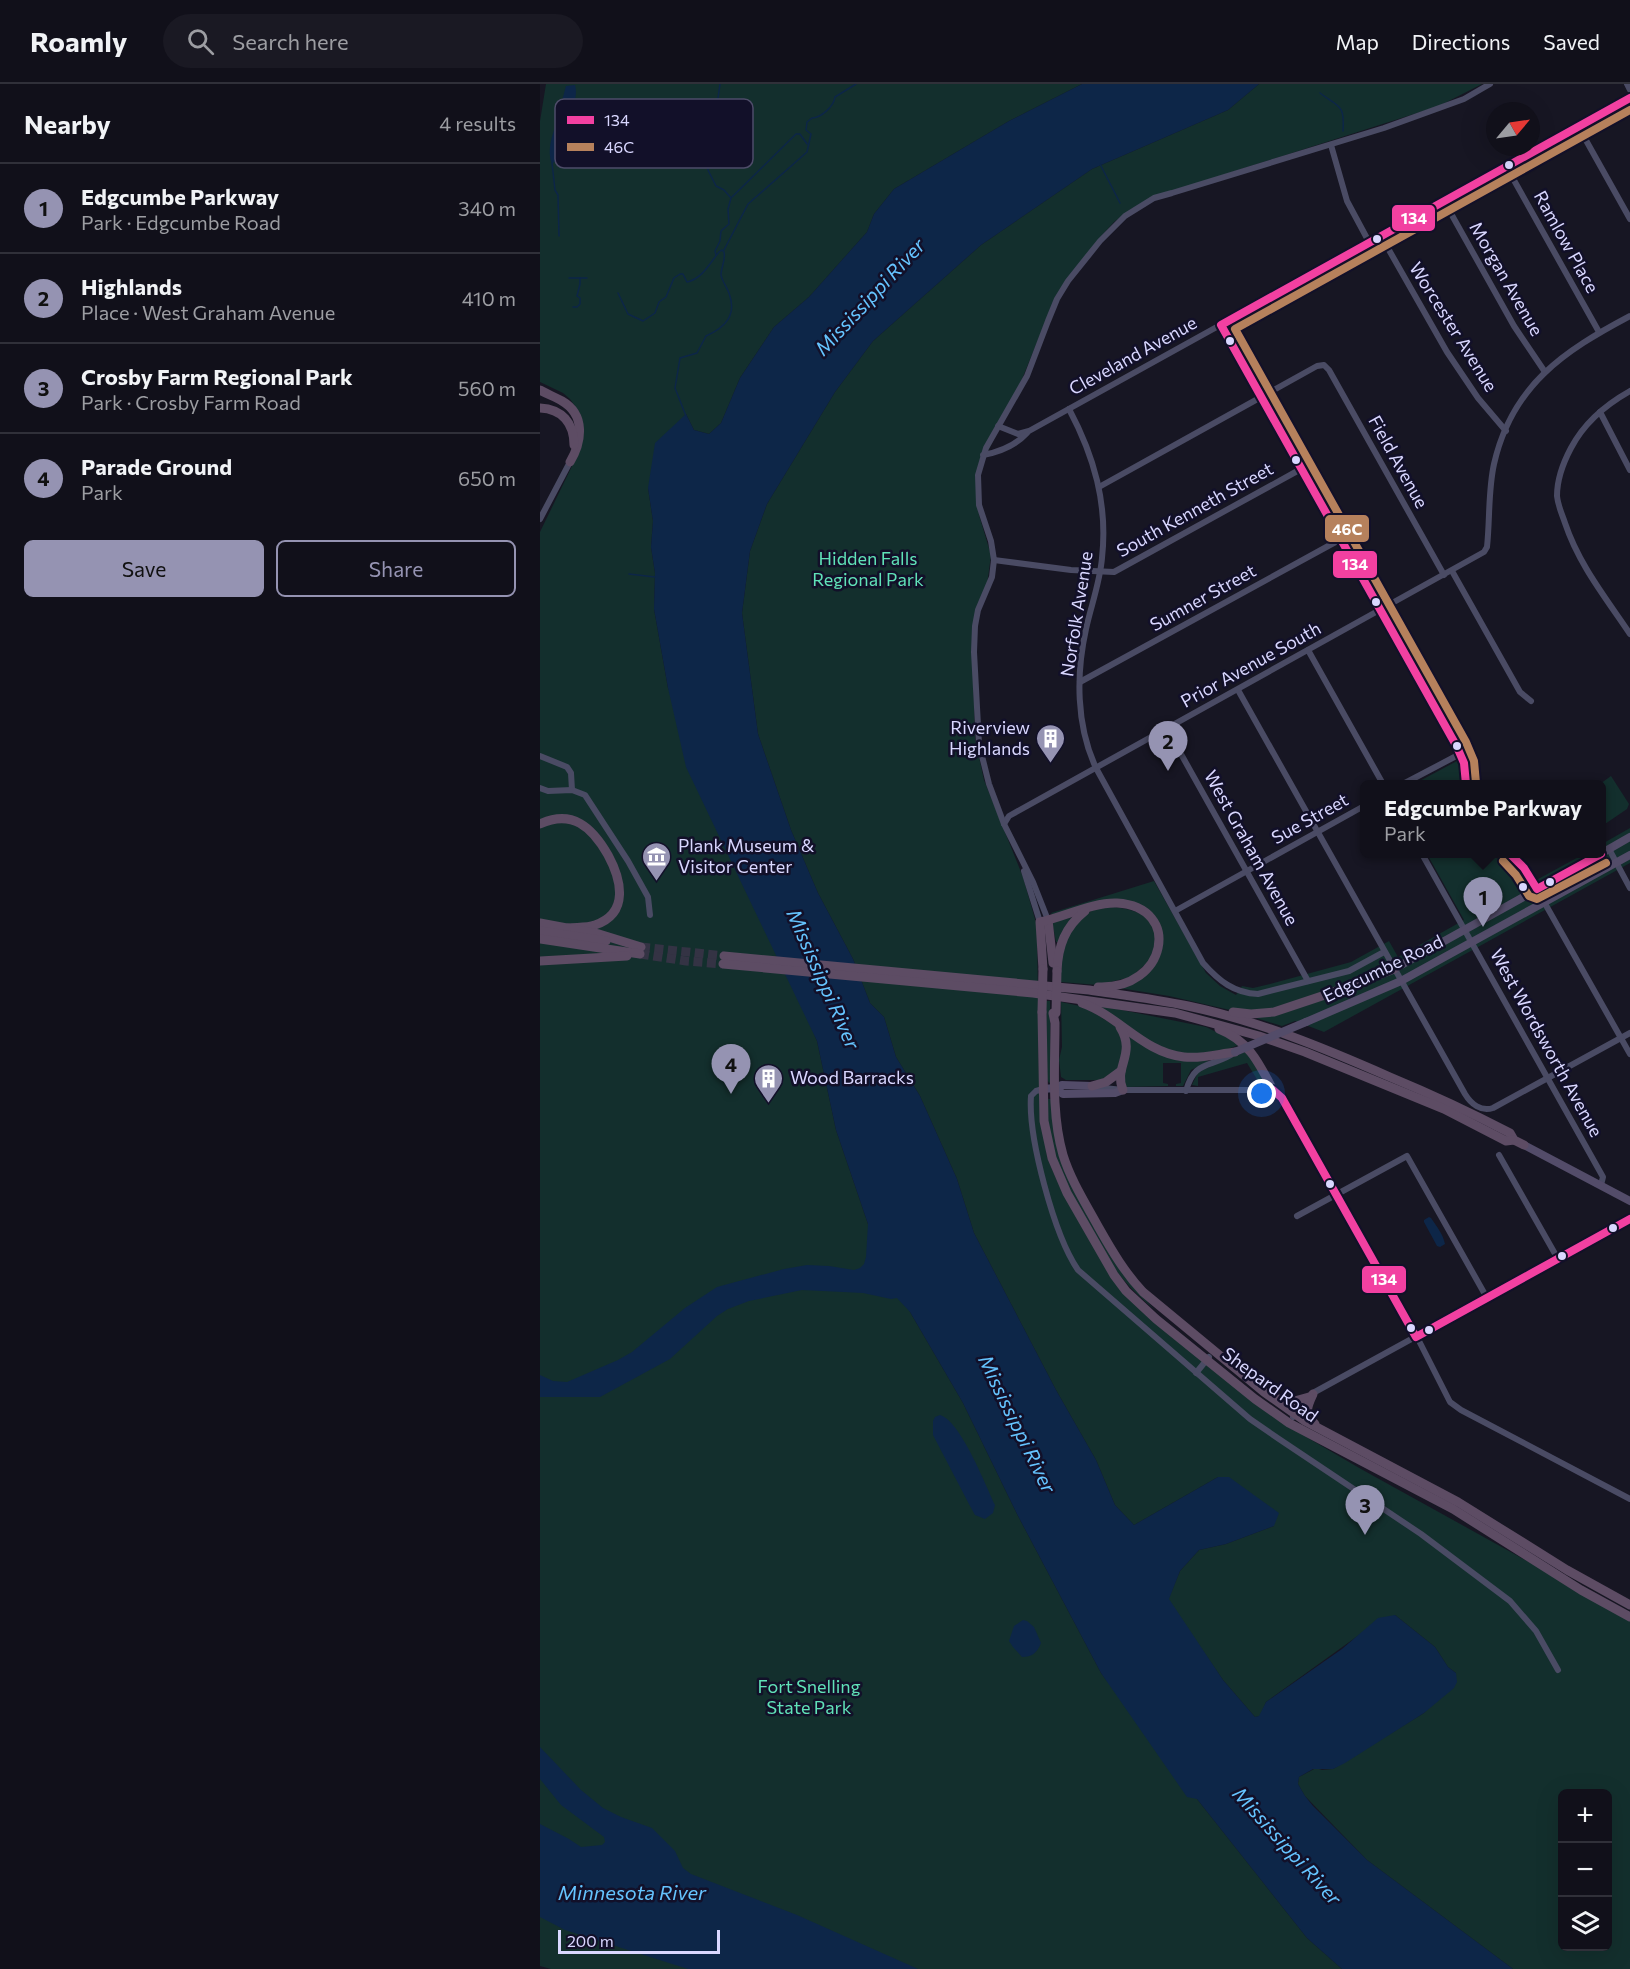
<!DOCTYPE html>
<html lang="en">
<head>
<meta charset="utf-8">
<style>
	body { margin:0; font-family:Commissioner,sans-serif; background:#1a1923; color:#f1f3f6 }
	.controls { position:absolute; right:18px; bottom:18px; display:grid; overflow:hidden; border-radius:9px; box-shadow:0 6px 24px #0002 }
	.controls button { width:54px; height:54px; display:grid; place-items:center; padding:0; border:0; border-bottom:2px solid #303039; background:#11101a; color:#f1f3f6; font:30px sans-serif }
	.compass { position:absolute; left:946px; top:18px; width:54px; height:54px; border-radius:50%; background:#11101a; box-shadow:0 6px 24px #0002; rotate:61deg }
	.scale { position:absolute; left:18px; bottom:15px; width:162px; box-sizing:border-box; padding-left:6px; border:3px solid #d9d7ff; border-top:0; font-size:16px; line-height:21px; white-space:nowrap; color:#d9d7ff; -webkit-text-stroke:4px #121029; paint-order:stroke }
	.you { position:absolute; left:722px; top:1010px; width:21px; height:21px; margin:-15px; border:4px solid #fff; border-radius:50%; background:#1a73e8; box-shadow:0 0 0 9px #1a73e833 }
	.badge { display:grid; place-items:center; width:39px; height:39px; border-radius:50%; background:#9593b2; color:#111; font-size:20px; font-weight:700 }
	.pin { position:absolute; translate:-50% -50px; filter:drop-shadow(0 2px 3px #0008) }
	.pin::after { content:''; position:absolute; top:32px; width:21px; height:18px; background:inherit; clip-path:polygon(0 0,100% 0,50% 100%) }
	.popup { position:absolute; left:820px; top:696px; width:246px; height:78px; box-sizing:border-box; display:grid; place-content:center; border-radius:9px; background:#11101a; filter:drop-shadow(0 2px 4px #0005); font-size:20px; white-space:nowrap; color:#9c9da2 }
	.popup b { font-size:22px; color:#f1f3f6 }
	.popup::after { content:''; position:absolute; left:50%; top:100%; margin-left:-12px; border:12px solid transparent; border-top-color:#11101a }
	.list { margin:0; padding:0; list-style:none }
	h2 { display:flex; justify-content:space-between; align-items:center; height:78px; margin:0; padding:0 24px; font-size:26px }
	h2 small { font-size:20px; font-weight:400; color:#9c9da2 }
	.list li { display:grid; grid-template-columns:39px 1fr auto; gap:18px; align-items:center; box-sizing:border-box; height:90px; padding:0 24px; border-top:2px solid #303039 }
	.list b { display:block; font-size:22px; white-space:nowrap }
	.list p { margin:0; font-size:20px; white-space:nowrap; color:#9c9da2 }
	.list em { font-size:20px; font-style:normal; color:#9c9da2 }
	.actions { display:flex; gap:12px; padding:18px 24px }
	.actions a { flex:1; padding:14px 0; border:2px solid #9593b2; border-radius:9px; text-align:center; font-size:21px; color:#9593b2 }
	.actions .main { background:#9593b2; color:#111 }
	.icon { flex:none; width:33px; height:33px; fill:none; stroke:currentColor; stroke-width:2; stroke-linecap:round; stroke-linejoin:round }
	.map { position:relative; flex:none; width:1090px; height:1885px; overflow:hidden }
	header { display:flex; align-items:center; gap:36px; box-sizing:border-box; height:84px; padding:0 30px; background:#11101a; border-bottom:2px solid #303039 }
	header strong { font-size:28px }
	nav { display:flex; gap:33px; margin-inline-start:auto; font-size:21px }
	.search { width:420px; height:54px; background:#1a1923; display:flex; align-items:center; gap:15px; box-sizing:border-box; padding:0 21px; border-radius:33px; color:#9c9da2; font-size:22px }
	main { display:flex }
	aside { flex:1; background:#11101a }
	.map>svg:first-child { display:block }
</style>
</head>
<body>
<header>
<strong>Roamly</strong>
<div class="search"><svg class="icon" aria-label="search" viewBox="0 0 24 24"><circle cx="10" cy="10" r="6"/><path d="M15 15l6 6"/></svg>Search here</div>
<nav><a>Map</a><a>Directions</a><a>Saved</a></nav>
</header>
<main>
<aside>
<h2>Nearby<small>4 results</small></h2>
<ul class="list">
<li><span class="badge">1</span><div><b>Edgcumbe Parkway</b><p>Park · Edgcumbe Road</p></div><em>340 m</em></li>
<li><span class="badge">2</span><div><b>Highlands</b><p>Place · West Graham Avenue</p></div><em>410 m</em></li>
<li><span class="badge">3</span><div><b>Crosby Farm Regional Park</b><p>Park · Crosby Farm Road</p></div><em>560 m</em></li>
<li><span class="badge">4</span><div><b>Parade Ground</b><p>Park</p></div><em>650 m</em></li>
</ul>
<div class="actions"><a class="main">Save</a><a>Share</a></div>
</aside>
<div class="map">
<svg width="1090" height="1885" viewBox="0 0 1090 1885">
	<rect width="100%" height="100%" fill="#171623"/>
	<g fill="#132f2d" fill-rule="evenodd">
		<polygon points="6,0 542,0 469,37 354,105 334,130 327,148 269,213 234,243 200,294 181,339 169,350 154,346 146,330 108,404 113,437 111,463 115,489 114,525 128,604 277,957 296,1046 328,1140 370,1228 423,1319 477,1430 561,1589 657,1715 767,1854 802,1885 11,1885 0,1882 0,448 33,380 37,325 30,315 23,309 0,298 0,37"/>
		<path d="M719 0H942L899 22 692 88 591 125 574 138 555 159 515 214 478 305 437 390 439 431 451 471 447 501 435 535 433 586 435 655 444 696 483 793 497 842 499 992 507 1073 516 1094 565 1183 579 1203 744 1340 821 1385 1090 1534V1885H973L827 1776 765 1712 758 1700 759 1693 776 1684 782 1686 793 1685 884 1629 916 1589 908 1583 895 1563 855 1531 819 1551 726 1618 720 1632 715 1633 683 1596 628 1516 640 1487 659 1466 686 1460 734 1442 678 1393 594 1441 575 1421 556 1376 516 1306 434 1149 417 1095 380 1012 356 973 344 933 330 919 313 875 278 809 251 746 218 650 202 529 210 467 227 420 295 308 333 257 441 161 552 85 688 26ZM1023 1710H1068V1862H1023Z"/>
		<polygon points="917,677 922,683 923,700 874,700"/>
		<polygon points="1071,692 1089,720 1087,725 1062,742 1062,700 1060,700"/>
		<path d="M1090 744V779L784 948 755 937 742 942 716 934V932L629 912 579 904C598 894 618 888 622 864 623 860 623 854 621 850 615 840 600 828 591 819L513 832 511 829 614 797 666 889 680 902 696 911 702 902 713 904 730 900 811 878 849 857 858 873 924 836 887 770H962L981 787 989 800 1044 770H1062V760Z"/>
		<path d="M574 823C589 825 611 829 615 847 616 855 614 865 614 873L591 893 558 901 521 898C520 872 524 846 547 830 553 824 566 824 574 823Z"/>
		<polygon points="534,833 519,858 516,858 512,838"/>
		<polygon points="506,917 510,917 511,998 509,999 507,995"/>
		<polygon points="521,918 545,923 578,944 584,958 580,982 572,991 560,996 526,996 521,993 519,976 522,963"/>
		<path d="M562 922 666 943 701 960C677 970 645 976 620 963 600 953 581 937 562 925Z"/>
		<polygon points="592,952 601,959 669,977 651,986 643,1002 636,1002 636,1000 641,999 641,979 623,979 623,999 628,1000 628,1002 586,1003 583,999 588,954"/>
		<polygon points="707,967 725,998 721,1002 707,979 658,993 658,1002 652,1001 658,988"/>
		<path d="M508 1015H512L517 1062 595 1205 615 1226C603 1216 592 1206 582 1194 569 1179 561 1160 551 1143 530 1106 500 1060 508 1015Z"/>
	</g>
	<g fill="#0d2648">
		<polygon points="542,0 719,0 688,26 552,85 441,161 333,257 295,308 227,420 210,467 202,529 218,650 251,746 278,809 313,875 330,919 344,933 356,973 380,1012 417,1095 434,1149 516,1306 556,1376 575,1421 594,1441 678,1393 689,1393 739,1429 734,1442 686,1460 659,1466 640,1487 629,1515 683,1596 715,1633 719,1632 726,1618 802,1565 838,1534 855,1531 895,1563 908,1583 916,1589 917,1598 914,1604 884,1629 805,1679 793,1685 773,1685 759,1693 758,1700 765,1712 773,1722 827,1776 973,1885 802,1885 767,1854 657,1715 647,1713 561,1589 477,1430 423,1319 370,1228 357,1214 351,1215 323,1209 262,1206 209,1217 188,1225 177,1232 130,1275 60,1313 0,1313 0,1291 13,1297 27,1298 78,1276 92,1268 145,1224 177,1203 244,1185 267,1181 289,1182 314,1186 320,1184 324,1180 326,1173 328,1140 296,1046 277,957 146,683 128,604 114,525 115,489 111,463 113,437 108,404 115,359 146,330 154,346 169,350 181,339 200,294 234,243 269,213 327,148 334,130 354,105 469,37"/>
		<path d="M35 1C38 11 34 24 24 29L20 24 26 2Z"/>
		<path d="M20 33 26 34C27 47 23 72 12 80 6 66 13 46 20 33Z"/>
		<path d="M889 1133 891 1134C897 1143 903 1150 905 1160L900 1163 897 1162 884 1138V1136Z"/>
		<path d="M400 1331C420 1336 446 1402 455 1421L453 1429 445 1435 435 1431 430 1422 393 1351V1337L395 1333Z"/>
		<path d="M483 1536 487 1537 494 1543 501 1559C497 1569 492 1573 482 1573L473 1563 469 1557 474 1542Z"/>
		<polygon points="0,1663 41,1706 63,1724 81,1733 112,1744 135,1767 143,1784 151,1790 257,1831 378,1885 148,1885 25,1846 0,1833 0,1740 29,1755 41,1763 62,1761 65,1758 64,1753 21,1721 0,1695"/>
	</g>
	<g fill="none" stroke-linecap="round" stroke-linejoin="round">
		<g stroke="#0d2648" stroke-width="1.5">
			<path d="M780 9C798 23 805 19 803 47"/>
			<polyline points="12,79 15,106 18,111 19,152"/>
			<polyline points="560,80 580,119"/>
			<polyline points="192,113 256,50 260,50 267,60"/>
			<path d="M184 166 208 120 267 68 271 50 266 46 267 38 272 34C281 34 294 22 295 13L316 0"/>
			<polyline points="176,171 175,167 180,157 181,147 189,140 188,125 191,114 184,106 176,102 168,86 167,78 172,58 177,50 176,25 174,21 175,16 178,14 180,0"/>
			<polyline points="29,194 47,194"/>
			<path d="M78 209 88 230 103 237 115 229 119 218 126 213 134 194 140 190H143L147 198C162 195 170 179 179 168L182 166 184 168C186 176 181 183 181 191 182 197 187 203 189 209 197 231 186 243 166 252L157 269 140 274 135 304 146 332"/>
			<polyline points="33,223 37,223 40,220 40,214 37,212 40,200 40,194"/>
			<polyline points="89,490 115,493"/>
		</g>
		<g stroke="#343344" stroke-width="9" stroke-dasharray="9 4.5" stroke-linecap="butt">
			<polyline points="101,863 184,872"/>
			<polyline points="100,870 146,877 183,880"/>
		</g>
		<g stroke="#4a4b64" stroke-width="6">
			<polyline points="1087,0 1090,6"/>
			<polyline points="1038,42 1090,135"/>
			<polyline points="791,61 807,117 829,158"/>
			<polyline points="966,82 1059,248"/>
			<polyline points="904,117 974,242 1005,288"/>
			<polyline points="841,152 907,268 938,314 966,347"/>
			<polyline points="681,241 917,663 924,679 926,700"/>
			<path d="M1090 307C1065 321 1044 339 1031 364 1023 379 1017 395 1017 412 1018 422 1022 430 1025 439 1039 481 1066 514 1090 550"/>
			<path d="M529 325C554 372 568 420 562 474 560 498 551 522 546 545 536 590 536 641 556 684L663 879C679 897 694 909 718 910L809 887 844 868"/>
			<polyline points="1060,328 1090,386"/>
			<polyline points="458,342 478,350 489,347 1090,14"/>
			<path d="M443 371C459 368 476 361 487 349"/>
			<polyline points="559,403 777,282 784,281 789,286 904,491"/>
			<polyline points="0,435 30,378"/>
			<polyline points="454,476 531,486 574,488 761,385"/>
			<polyline points="912,487 980,608 991,617"/>
			<polyline points="768,566 843,700"/>
			<polyline points="540,598 801,455"/>
			<path d="M698 606 925 1010C931 1020 941 1028 953 1024L1090 949"/>
			<polyline points="627,645 768,897"/>
			<polyline points="0,672 27,683 31,689 32,706"/>
			<polyline points="863,700 920,670"/>
			<polyline points="0,704 8,707 32,706 45,711 88,777 108,813 110,831"/>
			<path d="M464 740 469 732 944 468 947 463C950 435 948 407 954 380 972 301 1024 267 1090 232"/>
			<polyline points="1069,765 1090,804"/>
			<polyline points="882,770 1063,1093 1061,1101"/>
			<polyline points="970,770 978,777 990,793 1090,970"/>
			<polyline points="484,787 500,838"/>
			<polyline points="635,827 824,722"/>
			<polyline points="508,836 493,798 464,740 449,700 439,660 434,568 435,542 438,526 452,493 454,476 451,457 439,421 438,391 446,364 487,292 508,237 517,215 528,197 560,157 585,132 614,114 632,109 844,44 924,15 950,0"/>
			<polyline points="554,1003 583,1006 733,1006 738,1009 873,1245 910,1318 921,1326 1090,1415"/>
			<path d="M503 1005 496 1007 491 1012C488 1053 514 1151 538 1186L710 1335 739 1355 881 1450 970 1517 996 1547 1018 1586"/>
			<path d="M646 1007C654 977 668 984 691 971"/>
			<polyline points="959,1071 1018,1175"/>
			<polyline points="757,1132 867,1072 947,1214"/>
			<polyline points="656,1289 669,1273"/>
			<polyline points="753,1333 761,1320 773,1309 1090,1135"/>
		</g>
		<g stroke="#534c69" stroke-width="8">
			<polyline points="1062,769 1090,753"/>
			<polyline points="854,885 1061,770"/>
			<polyline points="766,938 861,897 1090,771"/>
			<polyline points="515,1004 523,1010 575,1009 583,1006"/>
			<polyline points="503,1005 515,1004 522,1001 552,1002"/>
			<polyline points="984,1061 1090,1117"/>
		</g>
		<g stroke="#5d4c64" stroke-width="9">
			<path d="M0 306C7 310 15 313 22 317 46 331 42 358 30 378"/>
			<path d="M0 324C22 325 34 339 34 361"/>
			<path d="M0 740C32 725 52 743 68 771 81 795 90 829 55 841 47 844 37 843 28 844"/>
			<polyline points="508,836 513,879"/>
			<polyline points="0,839 59,850 101,863"/>
			<polyline points="0,847 66,857"/>
			<polyline points="0,855 100,870"/>
			<path d="M184 872 549 906C582 911 615 915 648 922 719 937 784 964 850 993 891 1010 930 1028 970 1049L974 1056 984 1061"/>
			<polyline points="0,877 87,872"/>
			<polyline points="183,880 493,909 635,929 719,952 765,968 904,1025 966,1057 974,1056"/>
			<path d="M503 885 500 838C524 833 553 818 577 819 643 823 627 906 558 903"/>
			<path d="M517 887C518 862 525 843 545 827"/>
			<path d="M542 919C579 932 604 969 644 973 662 975 678 970 695 968"/>
			<polyline points="502,928 504,1037 512,1074 527,1109 574,1191 586,1207 616,1235 715,1315 749,1339 913,1425 1041,1506 1090,1533"/>
			<polyline points="693,928 711,930 734,928 788,910 854,885"/>
			<path d="M513 929 515 939C515 982 511 1029 523 1071 531 1097 546 1120 559 1144 572 1167 585 1189 603 1208L724 1308 765 1337 918 1418 1027 1486 1090 1521"/>
			<path d="M580 943C597 970 573 983 583 1006"/>
			<path d="M679 945C709 957 719 979 733 1006"/>
			<polyline points="552,1002 566,998 581,987"/>
			<path d="M773 1310C767 1323 764 1328 775 1340"/>
			<polyline points="739,1315 751,1318 769,1313"/>
		</g>
		<polyline stroke="#534c69" stroke-width="8" points="695,968 766,938"/>
		<g stroke="#5d4c64" stroke-width="9">
			<polyline points="502,928 503,885"/>
			<polyline points="516,929 517,887"/>
		</g>
		<defs>
			<g id="bus-1">
				<polyline points="926,700 924,679 917,663 681,241 1090,14"/>
				<polyline points="970,770 984,784 997,805 1061,770"/>
				<polyline points="733,1006 742,1014 876,1253 1090,1135"/>
			</g>
			<g id="bus-2">
				<polyline points="936,699 934,677 926,658 695,245 1090,26"/>
				<polyline points="963,777 976,791 989,812 997,815 1066,779"/>
			</g>
		</defs>
		<use href="#bus-1" stroke="#121029" stroke-width="12"/>
		<use href="#bus-2" stroke="#121029" stroke-width="12"/>
		<use href="#bus-1" stroke="#f240a1" stroke-width="8"/>
		<use href="#bus-2" stroke="#b6815c" stroke-width="8"/>
	</g>
	<defs>
		<symbol id="building-pin" viewBox="-11 -11 22 30"><path d="M0 17L-7.5 6A9.5 9.5 0 1 1 7.5 6Z" fill="#9593b2" stroke="#121029"/><path d="M-4-6H4V6H1V3H-1V6H-4ZM-2.5-4.3h1.7v1.8h-1.7ZM.8-4.3h1.7v1.8H.8ZM-2.5-1h1.7V.8h-1.7ZM.8-1h1.7V.8H.8Z" fill="#fff"/></symbol>
		<symbol id="museum-pin" viewBox="-11 -11 22 30"><path d="M0 17L-7.5 6A9.5 9.5 0 1 1 7.5 6Z" fill="#9593b2" stroke="#121029"/><path d="M0-6L6-3V-2H-6V-3ZM-5-1h2V3h-2ZM-1-1h2V3h-2ZM3-1h2V3H3ZM-6 4H6V6H-6Z" fill="#fff"/></symbol>
	</defs>
	<g fill-rule="evenodd">
		<use href="#building-pin" x="494" y="638" width="33" height="45"/>
		<use href="#museum-pin" x="100" y="756" width="33" height="45"/>
		<use href="#building-pin" x="212" y="978" width="33" height="45"/>
	</g>
	<g fill="#d9d7ff" stroke="#121029" stroke-width="2">
		<circle cx="969" cy="81" r="5"/>
		<circle cx="837" cy="155" r="5"/>
		<circle cx="690" cy="257" r="5"/>
		<circle cx="756" cy="376" r="5"/>
		<circle cx="836" cy="518" r="5"/>
		<circle cx="917" cy="662" r="5"/>
		<circle cx="1010" cy="798" r="5"/>
		<circle cx="983" cy="803" r="5"/>
		<circle cx="790" cy="1100" r="5"/>
		<circle cx="1073" cy="1144" r="5"/>
		<circle cx="1022" cy="1172" r="5"/>
		<circle cx="871" cy="1244" r="5"/>
		<circle cx="889" cy="1246" r="5"/>
	</g>
	<g text-anchor="middle" stroke-width="5" stroke-linejoin="round" paint-order="stroke">
		<g font-size="18" fill="#d9d7ff" stroke="#121029">
			<text transform="translate(1026 158) rotate(61)" y="6">Ramlow Place</text>
			<text transform="translate(966 195) rotate(60)" y="6">Morgan Avenue</text>
			<text transform="translate(913 243) rotate(58)" y="6">Worcester Avenue</text>
			<text transform="translate(593 272) rotate(-29)" y="6">Cleveland Avenue</text>
			<text transform="translate(858 378) rotate(61)" y="6">Field Avenue</text>
			<text transform="translate(655 426) rotate(-29)" y="6">South Kenneth Street</text>
			<text transform="translate(663 514) rotate(-29)" y="6">Sumner Street</text>
			<text transform="translate(537 530) rotate(-81)" y="6">Norfolk Avenue</text>
			<text transform="translate(711 581) rotate(-29)" y="6">Prior Avenue South</text>
			<text transform="translate(770 735) rotate(-29)" y="6">Sue Street</text>
			<text transform="translate(711 764) rotate(61)" y="6">West Graham Avenue</text>
			<text transform="translate(843 885) rotate(-26)" y="6">Edgcumbe Road</text>
			<text transform="translate(1006 959) rotate(61)" y="6">West Wordsworth Avenue</text>
			<text transform="translate(730 1301) rotate(36)" y="6">Shepard Road</text>
		</g>
		<g font-size="18" fill="#60e2b8" stroke="#121029">
			<text x="328" y="481">Hidden Falls<tspan x="328" dy="21">Regional Park</tspan></text>
			<text x="269" y="1609">Fort Snelling<tspan x="269" dy="21">State Park</tspan></text>
		</g>
		<g font-size="18" fill="#d9d7ff" stroke="#121029" text-anchor="start">
			<text x="490" y="650" text-anchor="end">Riverview<tspan x="490" dy="21">Highlands</tspan></text>
			<text x="138" y="768">Plank Museum &amp;<tspan x="138" dy="21">Visitor Center</tspan></text>
			<text x="250" y="1000">Wood Barracks</text>
		</g>
		<g font-size="20" font-style="italic" fill="#65c4ff" stroke="#121029">
			<text transform="translate(330 213) rotate(-47)" y="7">Mississippi River</text>
			<text transform="translate(283 895) rotate(66)" y="7">Mississippi River</text>
			<text transform="translate(477 1340) rotate(64)" y="7">Mississippi River</text>
			<text transform="translate(747 1762) rotate(48)" y="7">Mississippi River</text>
			<text x="92" y="1816">Minnesota River</text>
		</g>
	</g>
	<rect x="15" y="15" width="198" height="69" rx="9" fill="#121029" stroke="#4e4c69" stroke-width="1.5"/>
	<rect x="27" y="32" width="27" height="8" fill="#f240a1"/>
	<rect x="27" y="59" width="27" height="8" fill="#b6815c"/>
	<g font-size="16" fill="#d9d7ff">
		<text x="64" y="42">134</text>
		<text x="64" y="69">46C</text>
	</g>
	<g stroke="#121029" stroke-width="2">
		<rect x="851" y="120" width="45" height="28" rx="6" fill="#f240a1"/>
		<rect x="784" y="430" width="46" height="29" rx="6" fill="#b6815c"/>
		<rect x="792" y="466" width="46" height="29" rx="6" fill="#f240a1"/>
		<rect x="821" y="1181" width="46" height="29" rx="6" fill="#f240a1"/>
	</g>
	<g font-size="16" text-anchor="middle" font-weight="bold" fill="#fff">
		<text x="874" y="140">134</text>
		<text x="807" y="451">46C</text>
		<text x="815" y="486">134</text>
		<text x="844" y="1201">134</text>
	</g>
</svg>
<div class="controls">
<button>+</button>
<button>−</button>
<button><svg class="icon" aria-label="layers" viewBox="0 0 24 24"><path d="M12 4l9 5-9 5-9-5zM3 14l9 5 9-5"/></svg></button>
</div>
<svg class="compass" viewBox="-18 -18 36 36"><path d="M0-13l5 13h-10z" fill="#e53935"/><path d="M0 13l5-13h-10z" fill="#9c9da2"/></svg>
<div class="scale">200 m</div>
<div class="you"></div>
<div class="pin badge" style="left:943px;top:843px">1</div>
<div class="popup"><b>Edgcumbe Parkway</b>Park</div>
<div class="pin badge" style="left:628px;top:687px">2</div>
<div class="pin badge" style="left:825px;top:1451px">3</div>
<div class="pin badge" style="left:191px;top:1010px">4</div>
</div>
</main>
</body>
</html>
